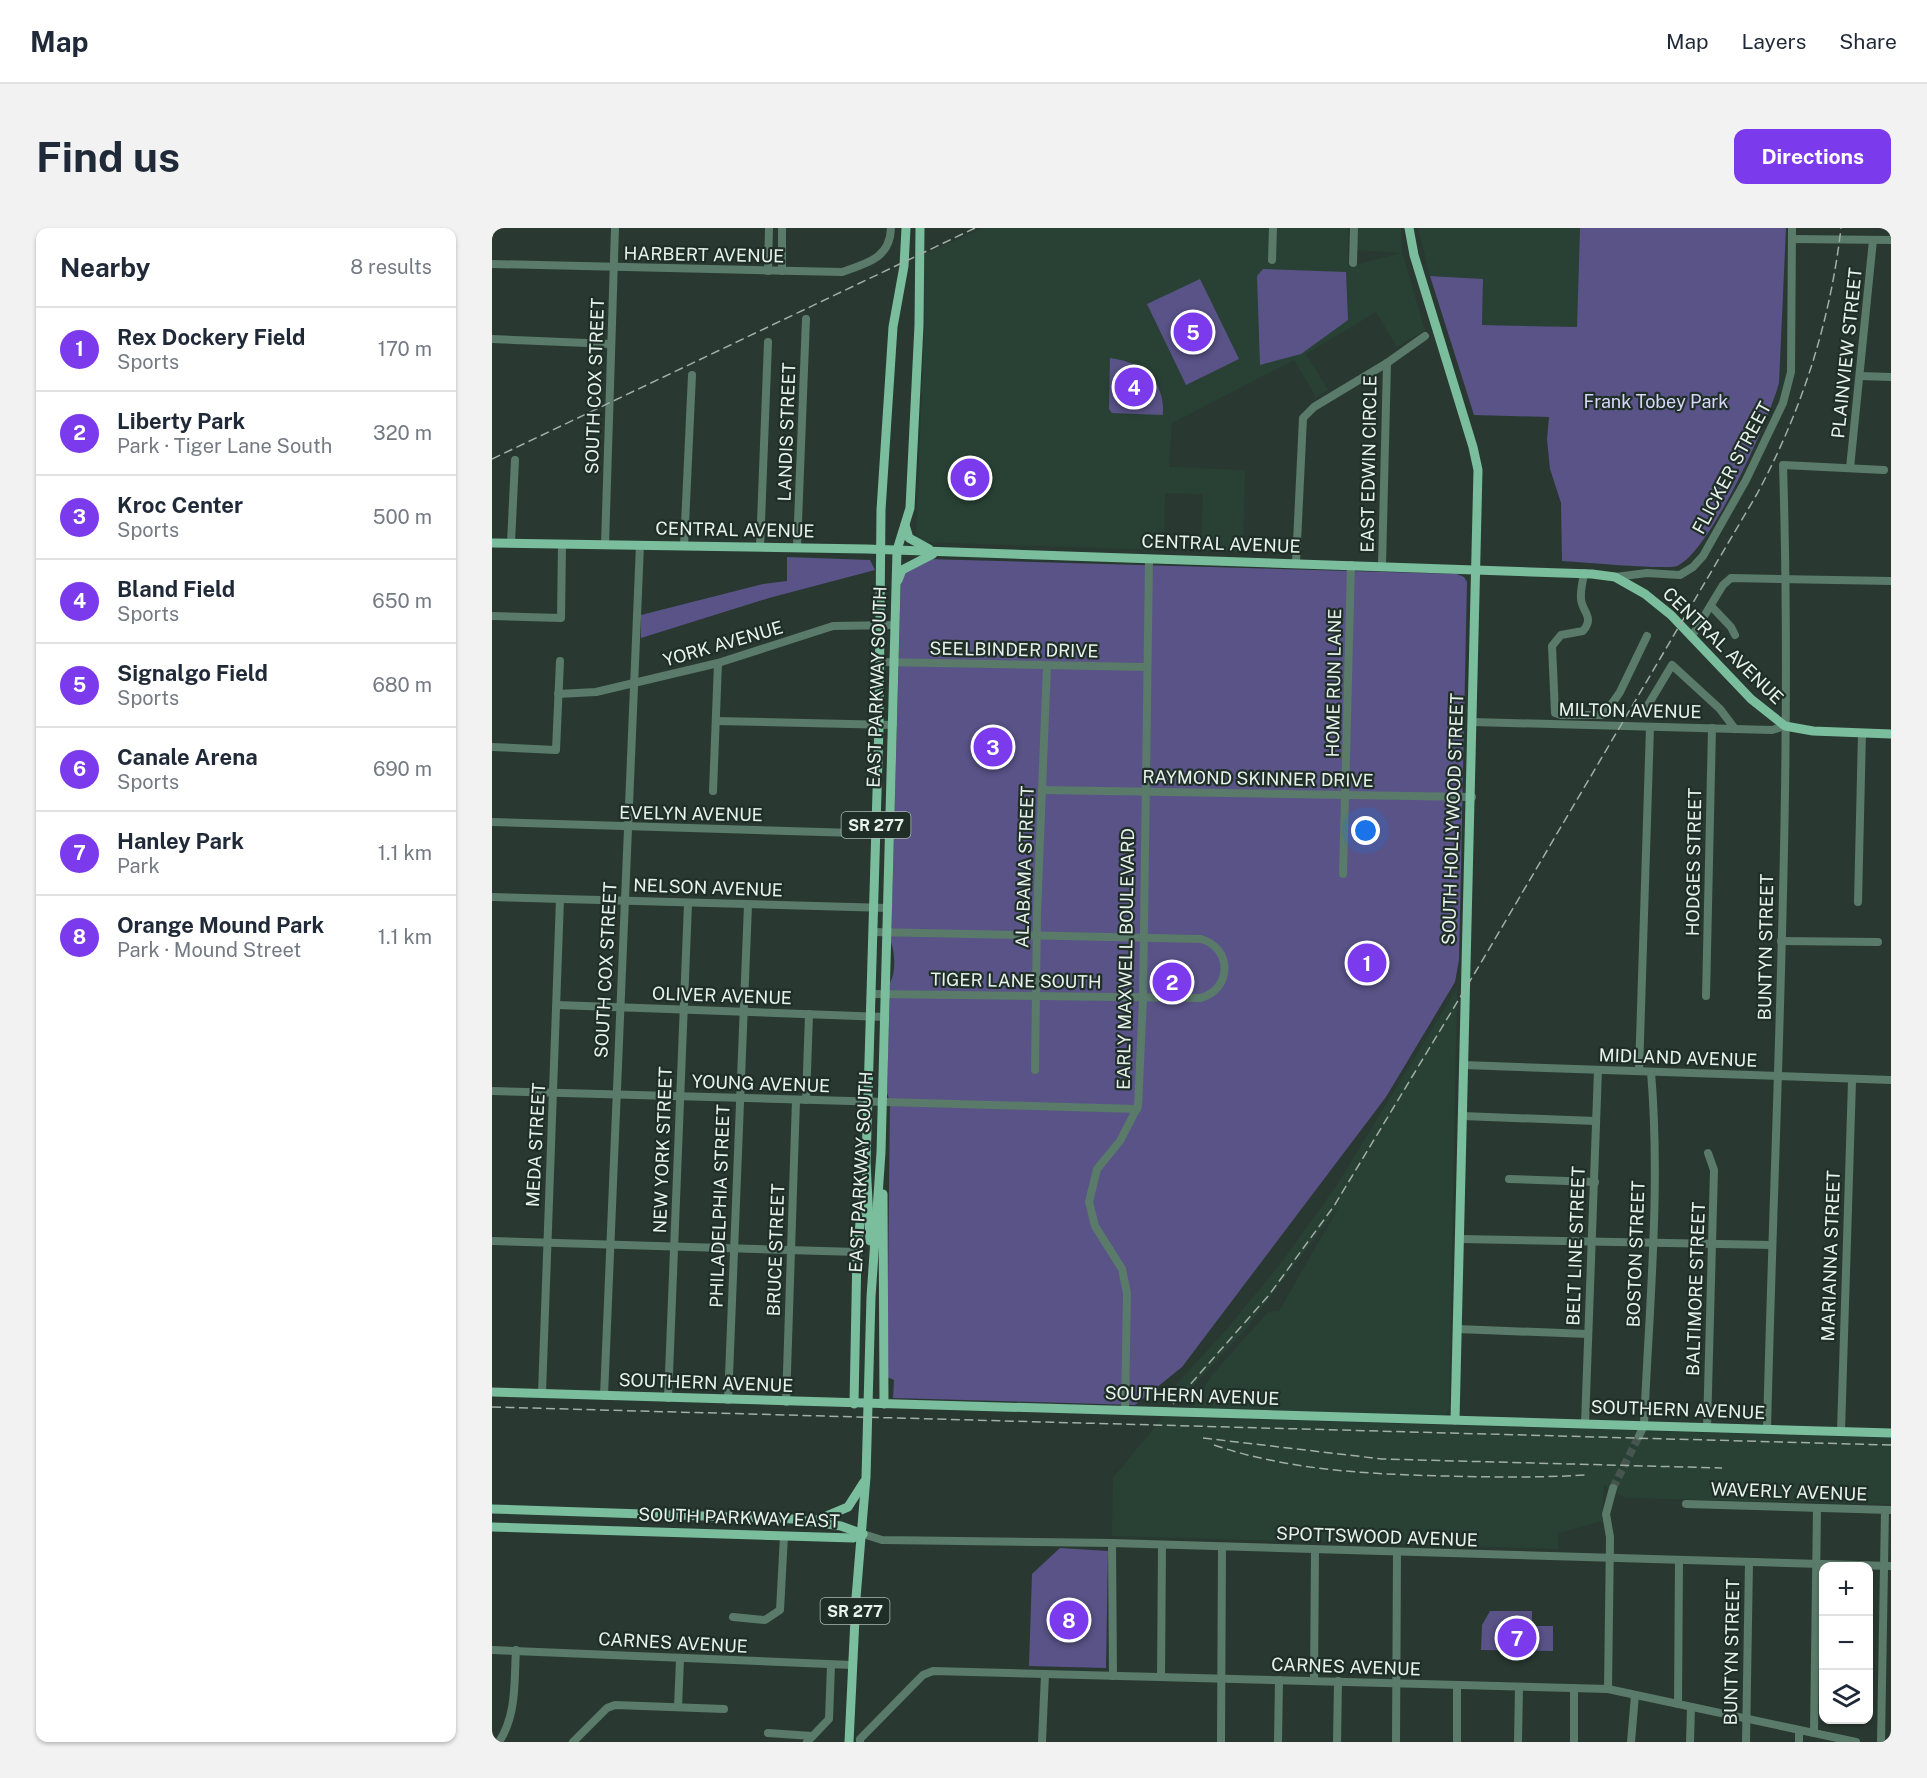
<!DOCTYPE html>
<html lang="en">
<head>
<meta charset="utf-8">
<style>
	body { margin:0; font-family:"Public Sans",sans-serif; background:#f2f2f3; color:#1f2937 }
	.controls { position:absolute; right:18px; bottom:18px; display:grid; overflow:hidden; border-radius:12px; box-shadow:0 2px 4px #0004 }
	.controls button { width:54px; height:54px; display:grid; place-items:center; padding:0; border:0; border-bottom:2px solid #e0e1e3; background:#fff; color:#1f2937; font:30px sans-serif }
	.you { position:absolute; left:874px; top:603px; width:21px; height:21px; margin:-15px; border:4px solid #fff; border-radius:50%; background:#1a73e8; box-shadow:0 0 0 9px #1a73e833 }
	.badge { display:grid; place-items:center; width:39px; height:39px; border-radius:50%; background:#7c3aed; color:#fff; font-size:20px; font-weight:700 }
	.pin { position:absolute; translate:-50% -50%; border:3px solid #fff; box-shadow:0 2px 6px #0006 }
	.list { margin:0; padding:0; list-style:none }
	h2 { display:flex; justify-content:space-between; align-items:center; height:78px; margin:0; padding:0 24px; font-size:26px }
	h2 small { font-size:20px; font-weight:400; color:#747a83 }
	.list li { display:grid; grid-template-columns:39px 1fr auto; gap:18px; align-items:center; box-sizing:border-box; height:84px; padding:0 24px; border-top:2px solid #e0e1e3 }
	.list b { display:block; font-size:22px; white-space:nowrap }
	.list p { margin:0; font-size:20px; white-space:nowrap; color:#747a83 }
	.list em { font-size:20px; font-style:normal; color:#747a83 }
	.icon { flex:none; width:33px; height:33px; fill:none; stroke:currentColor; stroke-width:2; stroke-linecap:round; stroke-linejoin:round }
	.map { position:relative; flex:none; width:1399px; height:1514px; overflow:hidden; border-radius:12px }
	header { display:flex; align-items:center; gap:36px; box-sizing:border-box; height:84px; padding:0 30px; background:#fff; border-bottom:2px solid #e0e1e3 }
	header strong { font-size:28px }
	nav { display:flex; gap:33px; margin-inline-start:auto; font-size:21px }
	.intro { display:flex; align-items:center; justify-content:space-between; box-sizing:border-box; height:144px; padding:0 36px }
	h1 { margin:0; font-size:42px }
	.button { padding:15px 27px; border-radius:12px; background:#7c3aed; color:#fff; font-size:21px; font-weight:700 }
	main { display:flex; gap:36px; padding:0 36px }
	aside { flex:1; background:#fff; border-radius:12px; box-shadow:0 2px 4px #0004 }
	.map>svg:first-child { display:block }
</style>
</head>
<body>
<header>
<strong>Map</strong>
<nav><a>Map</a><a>Layers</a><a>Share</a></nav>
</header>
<div class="intro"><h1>Find us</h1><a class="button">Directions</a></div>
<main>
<aside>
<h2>Nearby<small>8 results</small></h2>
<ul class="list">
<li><span class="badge">1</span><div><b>Rex Dockery Field</b><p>Sports</p></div><em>170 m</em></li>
<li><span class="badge">2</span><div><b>Liberty Park</b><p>Park · Tiger Lane South</p></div><em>320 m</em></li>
<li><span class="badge">3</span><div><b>Kroc Center</b><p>Sports</p></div><em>500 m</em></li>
<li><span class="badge">4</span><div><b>Bland Field</b><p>Sports</p></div><em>650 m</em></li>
<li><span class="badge">5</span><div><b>Signalgo Field</b><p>Sports</p></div><em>680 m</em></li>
<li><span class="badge">6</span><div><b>Canale Arena</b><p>Sports</p></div><em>690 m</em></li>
<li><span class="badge">7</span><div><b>Hanley Park</b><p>Park</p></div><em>1.1 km</em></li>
<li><span class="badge">8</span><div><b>Orange Mound Park</b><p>Park · Mound Street</p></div><em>1.1 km</em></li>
</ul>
</aside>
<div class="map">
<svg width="1399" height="1514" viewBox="0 0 1399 1514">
	<rect width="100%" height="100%" fill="#293931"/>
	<g fill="#294135">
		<polygon points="491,0 856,0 856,39 908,25 864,22 865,0 909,0 910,24 933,102 905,119 884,84 814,126 836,162 824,169 802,132 680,195 677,239 753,242 751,324 709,323 711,266 673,265 672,322 428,314 424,311 433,87 430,27"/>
		<polygon points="926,0 1088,0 1085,99 990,97 991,51 938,48"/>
		<polygon points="965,760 957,1181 953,1187 784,1184 699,1180 720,1147 776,1084 787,1083 848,977 754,1101 685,1175 667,1175 735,1101 792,1031 845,957"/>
		<polygon points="671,1189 1399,1210 1399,1276 1133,1270 1112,1257 1110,1293 1067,1305 1066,1321 620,1308 621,1250"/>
	</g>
	<g fill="#595387">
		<path d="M1088 0H1294L1287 155C1277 192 1218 324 1185 338 1176 342 1087 334 1070 333L1069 275 1058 241 1055 211 1057 189 982 187 938 48 991 51 990 97 1085 99Z"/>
		<polygon points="771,41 854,44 856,92 809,126 768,137 765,48"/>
		<polygon points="708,51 747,131 694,157 655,76"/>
		<path d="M618 130C650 134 673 152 671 187L620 185 617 181Z"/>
		<polygon points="295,329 378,332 383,342 277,370 149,410 149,387 271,356 295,353"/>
		<path d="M434 331 965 346 972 349 975 354 967 732 963 754 894 869 690 1139 643 1177 401 1170 402 1152 395 1149 398 874 395 865 398 755C404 744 403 725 399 714L409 346Z"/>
		<polygon points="568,1320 616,1323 614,1440 537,1438 540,1346"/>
		<polygon points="998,1383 1040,1383 1040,1398 1061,1398 1061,1423 989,1422 990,1397"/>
	</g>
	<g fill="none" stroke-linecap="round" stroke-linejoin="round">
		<polyline stroke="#46554d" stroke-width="8" stroke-dasharray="8 4" stroke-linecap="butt" points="1121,1260 1147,1208"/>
		<g stroke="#5a7a6a" stroke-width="8">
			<polyline points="1300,11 1399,12"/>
			<polyline points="780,32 781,0"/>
			<polyline points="861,35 862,0"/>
			<path d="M0 36 350 44C376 35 398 30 399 0"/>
			<polyline points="276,43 277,0"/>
			<polyline points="290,43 290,0"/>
			<polyline points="0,111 119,116"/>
			<polyline points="1368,148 1399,149"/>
			<polyline points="1358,240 1381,12"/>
			<polyline points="19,315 23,232"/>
			<polyline points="113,317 123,0"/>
			<polyline points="192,318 200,147"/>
			<polyline points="268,319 276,114"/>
			<polyline points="305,319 314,91"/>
			<polyline points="804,335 811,190 822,179 895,135 933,108"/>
			<polyline points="890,338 895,135"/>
			<path d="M1092 345C1091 353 1088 363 1089 371 1090 384 1103 389 1091 403L1069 407 1060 418 1063 485 1069 487H1112L1128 464 1155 408"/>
			<polyline points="1123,349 1155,345 1188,347 1201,339 1211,328 1254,252 1291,175 1299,144 1300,0"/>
			<polyline points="1219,378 1239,399 1243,407"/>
			<polyline points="0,388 69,390 70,316"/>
			<polyline points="1200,408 1231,357 1239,350 1399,353"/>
			<polyline points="389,434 654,439"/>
			<polyline points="66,466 104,464 226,435 341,398 403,397"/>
			<polyline points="1150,487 1180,437 1228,481 1243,501"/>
			<polyline points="224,493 401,497"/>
			<polyline points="981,494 1280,502 1293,498"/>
			<polyline points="0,519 64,522 68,433"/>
			<polyline points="551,562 980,569"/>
			<polyline points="221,563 226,435"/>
			<polyline points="0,594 397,606"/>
			<polyline points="851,646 859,337"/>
			<polyline points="0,669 396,680"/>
			<polyline points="1366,674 1370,505"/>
			<polyline points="1289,713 1386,714"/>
			<path d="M381 766 708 770C740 762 741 720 709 711L381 704"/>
			<polyline points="1214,768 1220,500"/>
			<polyline points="65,777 393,789"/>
			<polyline points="971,837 1399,852"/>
			<polyline points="543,842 545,686 555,438"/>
			<polyline points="1147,843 1158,499"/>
			<polyline points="0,863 645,881"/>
			<polyline points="314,872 317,786"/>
			<polyline points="970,888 1104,893"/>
			<polyline points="1017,951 1103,954"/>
			<polyline points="969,1011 1280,1017"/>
			<polyline points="0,1013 365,1024"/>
			<polyline points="965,1101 1096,1106"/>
			<polyline points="50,1165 68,671"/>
			<polyline points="112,1168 148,317"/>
			<polyline points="176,1170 196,676"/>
			<polyline points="236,1172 256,677"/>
			<polyline points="294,1174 304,872"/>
			<polyline points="633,1182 635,1065 630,1041 603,998 597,974 605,941 628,913 646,878 651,771 657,331"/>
			<polyline points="1093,1196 1106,842"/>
			<polyline points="1215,1200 1222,942 1216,925"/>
			<path d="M1275 1201C1283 880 1301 558 1291 237L1392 242"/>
			<polyline points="1349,1203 1360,853"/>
			<path d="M1147 1208 1152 1197C1157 1080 1169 961 1159 844"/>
			<polyline points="1194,1276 1399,1282"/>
			<polyline points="371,1306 390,1312 620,1315 1399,1338"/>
			<polyline points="620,1315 621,1448"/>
			<polyline points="241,1389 273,1392 288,1382 292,1308"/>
			<polyline points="0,1422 360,1437"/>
			<polyline points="669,1449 670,1317"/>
			<polyline points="822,1453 823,1322"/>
			<polyline points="1116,1461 1118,1309 1114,1286 1121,1260"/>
			<polyline points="1186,1476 1187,1332"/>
			<polyline points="186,1479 188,1431"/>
			<polyline points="276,1505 320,1508"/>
			<polyline points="1322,1505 1325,1280"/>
			<path d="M7 1514C25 1486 22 1454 24 1422"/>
			<polyline points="81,1514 115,1480 123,1477 232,1481"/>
			<polyline points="315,1514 337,1491 339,1437"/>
			<polyline points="368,1514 368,1511 431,1447 441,1443 1116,1461 1364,1514"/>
			<polyline points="550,1514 553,1446"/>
			<polyline points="729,1514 730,1319"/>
			<polyline points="786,1514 787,1452"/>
			<polyline points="845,1514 846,1453"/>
			<polyline points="904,1514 905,1325"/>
			<polyline points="965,1514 965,1457"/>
			<polyline points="1026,1514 1027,1459"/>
			<polyline points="1082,1514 1082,1460"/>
			<polyline points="1139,1514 1143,1467"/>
			<polyline points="1198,1514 1199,1479"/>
			<polyline points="1254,1514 1257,1334"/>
			<polyline points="1307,1514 1307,1502"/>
			<polyline points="1389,1514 1393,1282"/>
		</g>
		<g stroke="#7abe9e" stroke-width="9">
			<polyline points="917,0 922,27 981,219 986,242 963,1192"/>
			<polyline points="413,297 417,310 437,321"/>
			<polyline points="0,315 374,321 1100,346 1123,349 1153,366 1179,387 1259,471 1293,498 1321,503 1399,506"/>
			<polyline points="406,352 410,342 441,326"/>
			<polyline points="391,966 392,1176"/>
			<polyline points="378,1013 374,934 387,497 389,282 401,99 412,38 414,0"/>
			<polyline points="0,1164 1399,1205"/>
			<polyline points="362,1176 365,1024 371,966"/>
			<polyline points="0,1281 302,1291 349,1298 371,1306"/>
			<polyline points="325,1292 356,1279 372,1254"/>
			<polyline points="0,1299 361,1310 371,1306"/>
			<polyline points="357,1514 364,1370 374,1249 379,1069 389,924 405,322 418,280 427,97 428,0"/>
		</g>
		<g stroke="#a2aea8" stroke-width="1.5" stroke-dasharray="9 4.5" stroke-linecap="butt">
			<polyline points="0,231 483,0"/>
			<path d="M681 1176 777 1067 842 978 990 733 1265 266C1310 182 1338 95 1349 0"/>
			<polyline points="0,1179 1399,1217"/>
			<polyline points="711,1210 890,1231 1230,1240"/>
			<path d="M722 1217C796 1242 873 1246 952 1248 999 1249 1046 1250 1093 1247"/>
		</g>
	</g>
	<g text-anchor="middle" stroke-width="4.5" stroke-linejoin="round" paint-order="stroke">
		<g fill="#1f2f27" stroke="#acb8b2" stroke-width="1.5">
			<rect x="349.5" y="584" width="69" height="26" rx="4.5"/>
			<rect x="328.5" y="1370" width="69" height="26" rx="4.5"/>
		</g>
		<g font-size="16" font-weight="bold" fill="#e8f2ed">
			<text x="384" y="603">SR 277</text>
			<text x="363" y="1389">SR 277</text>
		</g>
		<g font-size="18" fill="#e8f2ed" stroke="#1f2f27">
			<text transform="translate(212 27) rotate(1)" y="6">HARBERT AVENUE</text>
			<text transform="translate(1355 125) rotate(-84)" y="6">PLAINVIEW STREET</text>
			<text transform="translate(103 158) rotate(-88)" y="6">SOUTH COX STREET</text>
			<text transform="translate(295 204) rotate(-88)" y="6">LANDIS STREET</text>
			<text transform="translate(877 236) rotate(-89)" y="6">EAST EDWIN CIRCLE</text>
			<text transform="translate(1240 240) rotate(-62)" y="6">FLICKER STREET</text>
			<text transform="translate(243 302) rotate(1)" y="6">CENTRAL AVENUE</text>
			<text transform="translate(729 316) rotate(2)" y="6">CENTRAL AVENUE</text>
			<text transform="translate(231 416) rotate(-16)" y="6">YORK AVENUE</text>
			<text transform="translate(1231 418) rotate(44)" y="6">CENTRAL AVENUE</text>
			<text transform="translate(522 422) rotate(1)" y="6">SEELBINDER DRIVE</text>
			<text transform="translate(842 455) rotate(-89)" y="6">HOME RUN LANE</text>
			<text transform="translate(385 459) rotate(-88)" y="6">EAST PARKWAY SOUTH</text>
			<text transform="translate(1138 483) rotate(1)" y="6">MILTON AVENUE</text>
			<text transform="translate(766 551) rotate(1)" y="6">RAYMOND SKINNER DRIVE</text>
			<text transform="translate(199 586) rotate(1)" y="6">EVELYN AVENUE</text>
			<text transform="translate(961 591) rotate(-88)" y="6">SOUTH HOLLYWOOD STREET</text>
			<text transform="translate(1202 634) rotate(-89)" y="6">HODGES STREET</text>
			<text transform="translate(533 639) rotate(-88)" y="6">ALABAMA STREET</text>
			<text transform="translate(216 660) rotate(2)" y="6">NELSON AVENUE</text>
			<text transform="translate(1274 719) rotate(-89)" y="6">BUNTYN STREET</text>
			<text transform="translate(634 731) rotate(-89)" y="6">EARLY MAXWELL BOULEVARD</text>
			<text transform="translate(114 742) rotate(-87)" y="6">SOUTH COX STREET</text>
			<text transform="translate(524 753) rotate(1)" y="6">TIGER LANE SOUTH</text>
			<text transform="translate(230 768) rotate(2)" y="6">OLIVER AVENUE</text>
			<text transform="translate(1186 830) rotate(2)" y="6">MIDLAND AVENUE</text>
			<text transform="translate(269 856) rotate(2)" y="6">YOUNG AVENUE</text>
			<text transform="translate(44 917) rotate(-87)" y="6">MEDA STREET</text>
			<text transform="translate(171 922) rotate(-88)" y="6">NEW YORK STREET</text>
			<text transform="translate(369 944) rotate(-87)" y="6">EAST PARKWAY SOUTH</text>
			<text transform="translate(228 978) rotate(-88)" y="6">PHILADELPHIA STREET</text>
			<text transform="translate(1084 1018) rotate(-88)" y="6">BELT LINE STREET</text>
			<text transform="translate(284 1022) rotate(-88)" y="6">BRUCE STREET</text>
			<text transform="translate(1144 1026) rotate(-88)" y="6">BOSTON STREET</text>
			<text transform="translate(1339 1028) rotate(-88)" y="6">MARIANNA STREET</text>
			<text transform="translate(1204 1061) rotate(-88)" y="6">BALTIMORE STREET</text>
			<text transform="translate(214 1155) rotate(2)" y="6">SOUTHERN AVENUE</text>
			<text transform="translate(700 1168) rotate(2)" y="6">SOUTHERN AVENUE</text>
			<text transform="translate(1186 1182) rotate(2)" y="6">SOUTHERN AVENUE</text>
			<text transform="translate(1297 1264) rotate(2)" y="6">WAVERLY AVENUE</text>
			<text transform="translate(247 1290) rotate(2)" y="6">SOUTH PARKWAY EAST</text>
			<text transform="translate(885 1309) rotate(2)" y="6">SPOTTSWOOD AVENUE</text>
			<text transform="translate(181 1415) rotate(3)" y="6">CARNES AVENUE</text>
			<text transform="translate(1240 1424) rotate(-89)" y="6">BUNTYN STREET</text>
			<text transform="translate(854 1439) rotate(2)" y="6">CARNES AVENUE</text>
		</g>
		<g font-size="18" fill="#d9d6fc" stroke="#1f2f27">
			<text x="1164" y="180">Frank Tobey Park</text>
		</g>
	</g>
</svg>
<div class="controls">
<button>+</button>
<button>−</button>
<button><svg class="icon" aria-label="layers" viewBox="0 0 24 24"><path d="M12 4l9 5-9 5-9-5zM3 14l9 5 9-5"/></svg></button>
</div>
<div class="you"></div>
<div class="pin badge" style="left:875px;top:735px">1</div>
<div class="pin badge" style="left:680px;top:754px">2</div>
<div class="pin badge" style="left:501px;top:519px">3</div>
<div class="pin badge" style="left:642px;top:159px">4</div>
<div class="pin badge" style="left:701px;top:104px">5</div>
<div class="pin badge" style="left:478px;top:250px">6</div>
<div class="pin badge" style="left:1025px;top:1410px">7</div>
<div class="pin badge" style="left:577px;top:1392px">8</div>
</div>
</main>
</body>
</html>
